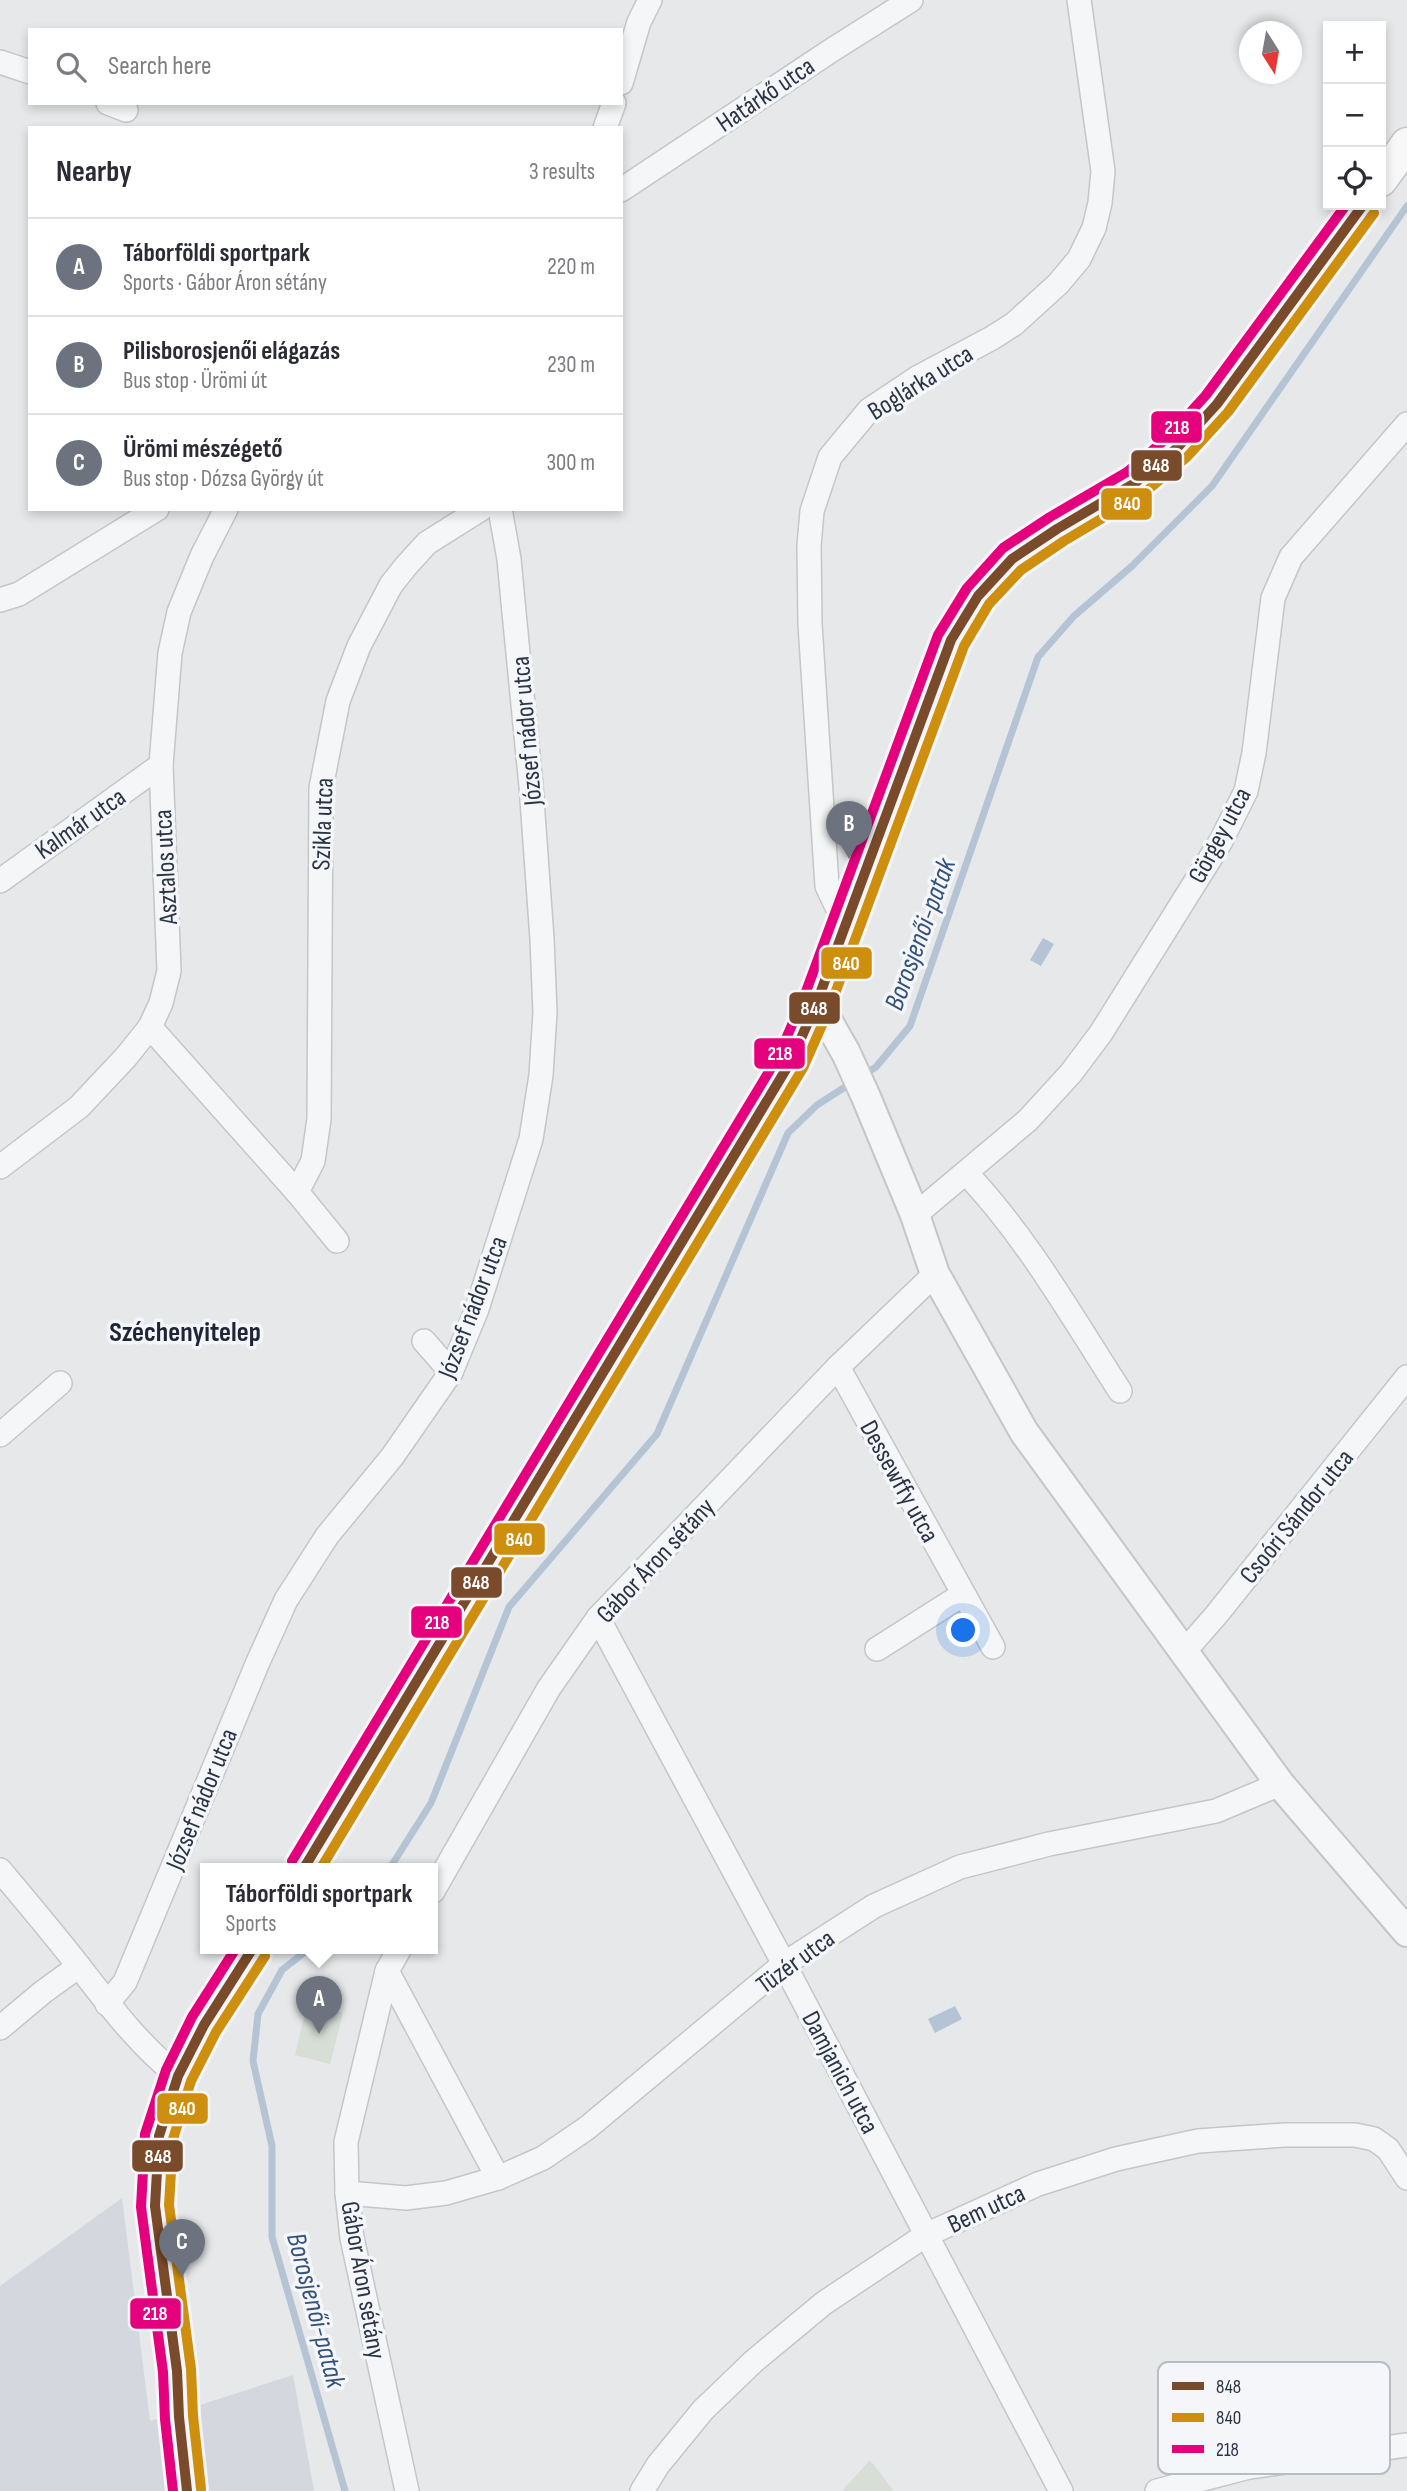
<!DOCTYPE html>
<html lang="en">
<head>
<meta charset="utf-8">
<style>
	body { margin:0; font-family:"Sofia Sans Condensed",sans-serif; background:#f2f2f3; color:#2b2b33 }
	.controls { position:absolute; right:21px; top:21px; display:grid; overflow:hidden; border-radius:0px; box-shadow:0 4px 10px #0003 }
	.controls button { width:63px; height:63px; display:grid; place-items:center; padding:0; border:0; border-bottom:2px solid #e1e1e2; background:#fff; color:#2b2b33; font:35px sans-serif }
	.compass { position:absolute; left:1239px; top:21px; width:63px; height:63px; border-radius:50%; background:#fff; box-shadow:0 4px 10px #0003; rotate:169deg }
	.you { position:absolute; left:964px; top:1631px; width:24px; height:24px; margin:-18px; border:5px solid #fff; border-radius:50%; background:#1a73e8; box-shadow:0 0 0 10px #1a73e833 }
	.badge { display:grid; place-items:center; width:46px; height:46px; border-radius:50%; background:#6c737f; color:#fff; font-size:23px; font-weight:700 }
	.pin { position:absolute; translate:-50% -58px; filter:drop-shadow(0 2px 4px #0008) }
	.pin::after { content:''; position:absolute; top:37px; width:24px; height:21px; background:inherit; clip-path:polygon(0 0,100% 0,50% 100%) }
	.popup { position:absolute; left:200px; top:1863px; width:238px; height:91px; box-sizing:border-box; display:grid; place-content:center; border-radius:0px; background:#fff; filter:drop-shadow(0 2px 5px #0005); font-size:23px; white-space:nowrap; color:#7c7c81 }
	.popup b { font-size:26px; color:#2b2b33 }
	.popup::after { content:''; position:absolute; left:50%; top:100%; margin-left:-14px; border:14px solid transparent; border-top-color:#fff }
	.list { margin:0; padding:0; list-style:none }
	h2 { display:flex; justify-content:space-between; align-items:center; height:91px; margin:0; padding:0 28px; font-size:30px }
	h2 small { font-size:23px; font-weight:400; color:#7c7c81 }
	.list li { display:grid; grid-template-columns:46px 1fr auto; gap:21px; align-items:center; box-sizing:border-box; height:98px; padding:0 28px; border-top:2px solid #e1e1e2 }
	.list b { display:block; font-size:26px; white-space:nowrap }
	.list p { margin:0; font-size:23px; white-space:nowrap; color:#7c7c81 }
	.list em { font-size:23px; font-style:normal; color:#7c7c81 }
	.icon { flex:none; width:38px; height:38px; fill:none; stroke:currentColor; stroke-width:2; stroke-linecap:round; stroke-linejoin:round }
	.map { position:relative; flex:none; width:1407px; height:2491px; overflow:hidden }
	.search { position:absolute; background:#fff; box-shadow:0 4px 10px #0003; left:28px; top:28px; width:595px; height:77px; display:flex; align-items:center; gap:18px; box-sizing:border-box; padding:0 24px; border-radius:0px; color:#7c7c81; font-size:26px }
	.panel { position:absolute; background:#fff; box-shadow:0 4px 10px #0003; left:28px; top:126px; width:595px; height:385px; border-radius:0px }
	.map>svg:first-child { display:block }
</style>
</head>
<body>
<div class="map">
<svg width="1407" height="2491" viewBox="0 0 1407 2491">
	<rect width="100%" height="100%" fill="#e6e8ea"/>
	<polygon fill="#d4d7dd" points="122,2198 150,2421 293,2375 314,2491 0,2491 0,2286"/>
	<g fill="#d6ded6">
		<polygon points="307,2005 343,2013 330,2064 295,2055"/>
		<polygon points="870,2460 894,2491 842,2491"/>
	</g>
	<g fill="#b4c4d5">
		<polygon points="1043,938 1054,944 1041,966 1030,960"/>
		<polygon points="955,2006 962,2019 935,2033 928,2019"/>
	</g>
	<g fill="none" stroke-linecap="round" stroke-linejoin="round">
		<g stroke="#b4c4d5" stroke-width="7">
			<polyline points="863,1075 876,1067 910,1026 1038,657 1074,616 1132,566 1212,486 1407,206"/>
			<polyline points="390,1868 431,1803 509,1607 657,1434 788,1133 817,1105 853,1082"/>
			<polyline points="310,1948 282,1970 258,2014 253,2061 272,2146 272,2237 345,2491"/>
		</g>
		<defs>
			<g id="minor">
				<polyline points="0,62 30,72"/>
				<polyline points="621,83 639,22 650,0"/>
				<polyline points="108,103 126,110"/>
				<polyline points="605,128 614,103"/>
				<polyline points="621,190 832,50 911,0"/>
				<polyline points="0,600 19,594 157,509"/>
				<polyline points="0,881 161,765"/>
				<polyline points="845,924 827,886 810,624 809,546 812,511 830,457 869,410 917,378 992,338 1014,324 1058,284 1079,259 1094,228 1100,203 1103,171 1079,0"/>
				<polyline points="150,1027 297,1192 337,1241"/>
				<polyline points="0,1167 79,1107 126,1057 150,1027 161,1003 169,971 161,765 170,653 179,612 202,556 226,509"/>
				<path d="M966 1173C1027 1237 1072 1317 1120 1391"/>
				<polyline points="297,1192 313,1161 319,1119 321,788 338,701 359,646 391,585 406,566 427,543 481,509"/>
				<polyline points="915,1215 1028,1120 1071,1073 1101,1033 1221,841 1246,791 1254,753 1273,598 1291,557 1407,424"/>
				<polyline points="424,1341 451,1372"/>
				<polyline points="838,1367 993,1647"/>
				<polyline points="0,1435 60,1383"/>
				<polyline points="598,1618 784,1964 1061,2491"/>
				<polyline points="877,1649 962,1595"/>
				<polyline points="1183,1653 1217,1614 1407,1377"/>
				<path d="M0 1870C26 1901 53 1933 78 1965 110 2006 137 2043 178 2076"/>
				<polyline points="433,1891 549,1688 598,1618 838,1367 935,1274"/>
				<polyline points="400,1948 387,1971 346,2142 347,2193 352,2238 407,2491"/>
				<polyline points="387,1971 498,2178"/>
				<polyline points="107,2004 125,1982 258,1662 286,1600 327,1536 392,1457 451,1372 477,1309 531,1139 541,1075 545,1012 542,939 531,786 513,602 509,559 500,509"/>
				<polyline points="0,2028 43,1992 79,1966"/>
				<polyline points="347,2193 406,2198 446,2193 498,2178 543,2158 587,2128 784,1964 874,1906 960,1867 1049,1844 1216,1811 1280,1784"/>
				<polyline points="642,2491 658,2465 703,2410 754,2361 824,2303 926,2235 1038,2184 1116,2159 1198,2141 1285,2135 1355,2135 1374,2139 1388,2149 1407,2178"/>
				<polyline points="1157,2491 1249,2467 1407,2445"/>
			</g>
			<polyline id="tertiary" points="817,1002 846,1053 866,1097 915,1215 935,1274 1024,1432 1280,1784 1407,1932"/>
			<g id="secondary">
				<polyline points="1381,180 1407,144"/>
				<polyline points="304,1868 791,1061 817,1002 951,640 978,596 1012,559 1057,529 1135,483 1177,448 1217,404 1363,205"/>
				<polyline points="187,2491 179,2417 177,2371 155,2206 159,2136 178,2076 204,2025 253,1948"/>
			</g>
		</defs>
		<use href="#minor" stroke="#c4c6c8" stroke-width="26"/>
		<use href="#tertiary" stroke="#c4c6c8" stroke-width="32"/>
		<use href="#secondary" stroke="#c4c6c8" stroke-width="35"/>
		<use href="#minor" stroke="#f5f6f7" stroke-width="23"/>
		<use href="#tertiary" stroke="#f5f6f7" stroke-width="28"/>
		<use href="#secondary" stroke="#f8f8f8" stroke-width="32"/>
		<defs>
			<g id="bus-1">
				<polyline points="304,1868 791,1061 817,1002 951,640 978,596 1012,559 1057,529 1135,483 1177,448 1217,404 1363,205"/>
				<polyline points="187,2491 179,2417 177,2371 155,2206 159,2136 178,2076 204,2025 253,1948"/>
			</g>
			<g id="bus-2">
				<polyline points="321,1868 803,1068 830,1007 964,646 989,604 1021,570 1064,541 1143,494 1187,457 1228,412 1374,213"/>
				<polyline points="201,2489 193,2416 191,2369 169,2205 173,2139 191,2081 216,2032 265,1956"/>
			</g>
			<g id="bus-3">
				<polyline points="292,1861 779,1055 804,997 938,635 967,588 1003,548 1050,517 1127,472 1167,438 1206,395 1346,205"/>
				<polyline points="173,2491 165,2419 163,2372 141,2207 145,2134 166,2070 192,2017 236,1948"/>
			</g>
		</defs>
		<use href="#bus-1" stroke="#f4f6f9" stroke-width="16"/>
		<use href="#bus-2" stroke="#f4f6f9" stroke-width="16"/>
		<use href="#bus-3" stroke="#f4f6f9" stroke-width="16"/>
		<use href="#bus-1" stroke="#7a4b2a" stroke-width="10"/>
		<use href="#bus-2" stroke="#ce8f0e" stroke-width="10"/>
		<use href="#bus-3" stroke="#e5007d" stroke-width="10"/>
	</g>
	<g text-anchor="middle" stroke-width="7" stroke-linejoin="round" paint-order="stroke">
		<g font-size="26" fill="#2b3445" stroke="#f4f6f9">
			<text transform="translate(765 94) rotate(-34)" y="9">Határkő utca</text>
			<text transform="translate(920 382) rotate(-32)" y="9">Boglárka utca</text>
			<text transform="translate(526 731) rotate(-95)" y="9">József nádor utca</text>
			<text transform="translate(80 823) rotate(-35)" y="9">Kalmár utca</text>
			<text transform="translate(322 824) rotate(-88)" y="9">Szikla utca</text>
			<text transform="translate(1219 835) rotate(-62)" y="9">Görgey utca</text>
			<text transform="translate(165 867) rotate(-93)" y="9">Asztalos utca</text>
			<text transform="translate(472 1307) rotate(-69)" y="9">József nádor utca</text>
			<text transform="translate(900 1481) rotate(61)" y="9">Dessewffy utca</text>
			<text transform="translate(1296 1516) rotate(-51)" y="9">Csoóri Sándor utca</text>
			<text transform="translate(655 1560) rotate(-47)" y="9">Gábor Áron sétány</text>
			<text transform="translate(201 1799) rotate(-68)" y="9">József nádor utca</text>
			<text transform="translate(795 1961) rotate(-36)" y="9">Tüzér utca</text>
			<text transform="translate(841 2072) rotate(62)" y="9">Damjanich utca</text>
			<text transform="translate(986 2208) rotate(-25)" y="9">Bem utca</text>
			<text transform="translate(364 2280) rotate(80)" y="9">Gábor Áron sétány</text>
		</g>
		<g font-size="28" font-style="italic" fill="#34527a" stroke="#f4f6f9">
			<text transform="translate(919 934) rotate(-70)" y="10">Borosjenői-patak</text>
			<text transform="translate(317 2310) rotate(75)" y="10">Borosjenői-patak</text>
		</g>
		<g font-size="28" font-weight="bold" fill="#1d2536" stroke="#f4f6f9">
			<text x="185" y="1341">Széchenyitelep</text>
		</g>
	</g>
	<rect x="1158" y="2362" width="232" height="112" rx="10" fill="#f4f6f9" stroke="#b8bcc3" stroke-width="2"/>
	<rect x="1172" y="2382" width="32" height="8" fill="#7a4b2a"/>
	<rect x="1172" y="2413" width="32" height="9" fill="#ce8f0e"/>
	<rect x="1172" y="2445" width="32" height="8" fill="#e5007d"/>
	<g font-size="19" fill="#2b3445">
		<text x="1216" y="2393">848</text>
		<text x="1216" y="2424">840</text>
		<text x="1216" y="2456">218</text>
	</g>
	<g stroke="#f4f6f9" stroke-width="2.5">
		<rect x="1150" y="410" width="53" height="34" rx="7" fill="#e5007d"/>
		<rect x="1130" y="449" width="53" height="33" rx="7" fill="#7a4b2a"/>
		<rect x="1100" y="487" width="53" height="34" rx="7" fill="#ce8f0e"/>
		<rect x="820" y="946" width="53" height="34" rx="7" fill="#ce8f0e"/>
		<rect x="788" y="991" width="53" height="34" rx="7" fill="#7a4b2a"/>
		<rect x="753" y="1037" width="53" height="33" rx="7" fill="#e5007d"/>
		<rect x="493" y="1522" width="53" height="34" rx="7" fill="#ce8f0e"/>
		<rect x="450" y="1566" width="53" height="33" rx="7" fill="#7a4b2a"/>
		<rect x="410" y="1605" width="53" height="34" rx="7" fill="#e5007d"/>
		<rect x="156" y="2092" width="53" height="33" rx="7" fill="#ce8f0e"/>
		<rect x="131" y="2139" width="53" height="34" rx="7" fill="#7a4b2a"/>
		<rect x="129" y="2297" width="53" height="33" rx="7" fill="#e5007d"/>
	</g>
	<g font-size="19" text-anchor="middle" font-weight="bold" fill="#fff">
		<text x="1177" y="434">218</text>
		<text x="1156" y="472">848</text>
		<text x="1127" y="510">840</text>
		<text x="846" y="970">840</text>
		<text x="814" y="1015">848</text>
		<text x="780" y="1060">218</text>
		<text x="519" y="1546">840</text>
		<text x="476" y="1589">848</text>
		<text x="437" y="1629">218</text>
		<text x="182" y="2115">840</text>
		<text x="158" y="2163">848</text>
		<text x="155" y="2320">218</text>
	</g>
</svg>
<div class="controls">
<button>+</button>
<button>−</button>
<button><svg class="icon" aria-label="locate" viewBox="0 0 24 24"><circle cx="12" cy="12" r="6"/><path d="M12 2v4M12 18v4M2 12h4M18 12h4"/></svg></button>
</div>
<svg class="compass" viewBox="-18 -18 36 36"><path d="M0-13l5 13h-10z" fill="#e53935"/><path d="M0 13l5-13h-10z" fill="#7c7c81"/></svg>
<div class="you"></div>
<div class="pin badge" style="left:319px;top:2034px">A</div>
<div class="popup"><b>Táborföldi sportpark</b>Sports</div>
<div class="pin badge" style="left:849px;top:859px">B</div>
<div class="pin badge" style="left:182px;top:2277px">C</div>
<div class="search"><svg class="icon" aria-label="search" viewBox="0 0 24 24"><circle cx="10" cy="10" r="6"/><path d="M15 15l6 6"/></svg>Search here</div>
<section class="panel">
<h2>Nearby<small>3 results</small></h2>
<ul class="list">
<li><span class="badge">A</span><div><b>Táborföldi sportpark</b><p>Sports · Gábor Áron sétány</p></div><em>220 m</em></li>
<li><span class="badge">B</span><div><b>Pilisborosjenői elágazás</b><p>Bus stop · Ürömi út</p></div><em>230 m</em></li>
<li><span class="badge">C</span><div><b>Ürömi mészégető</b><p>Bus stop · Dózsa György út</p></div><em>300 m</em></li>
</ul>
</section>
</div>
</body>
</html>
